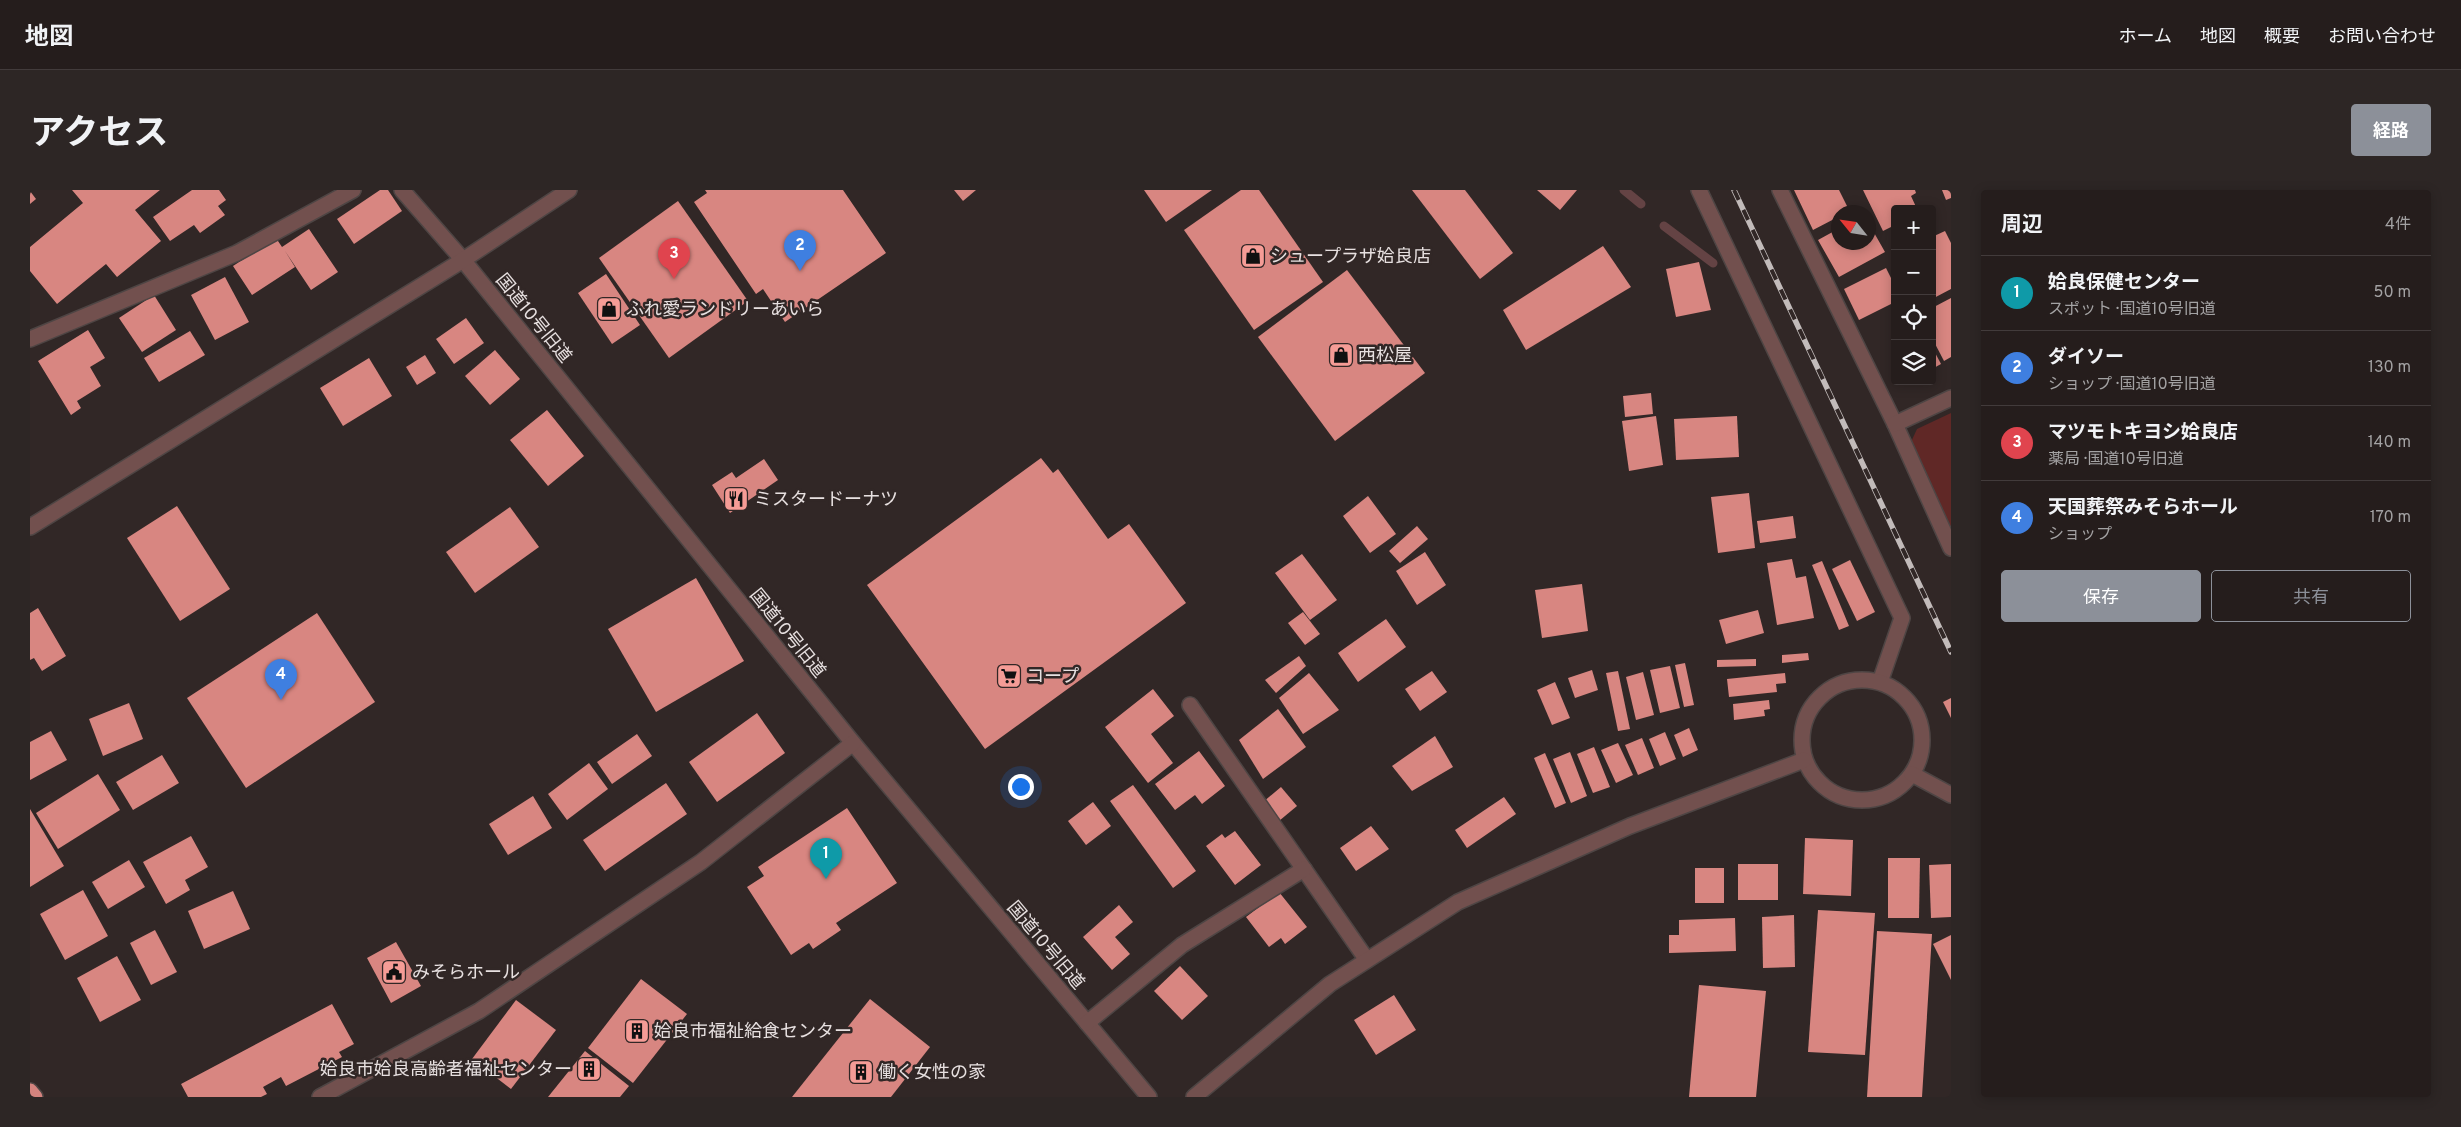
<!DOCTYPE html>
<html lang="ja">
<head>
<meta charset="utf-8">
<style>
	body { margin:0; font-family:Overpass,"Noto Sans JP",sans-serif; background:#2d2625; color:#f1f3f6 }
	.controls { position:absolute; right:15px; top:15px; display:grid; overflow:hidden; border-radius:5px; box-shadow:0 2px 12px #0003 }
	.controls button { width:45px; height:45px; display:grid; place-items:center; padding:0; border:0; border-bottom:1px solid #423b3b; background:#251d1c; color:#f1f3f6; font:25px sans-serif }
	.compass { position:absolute; left:1801px; top:15px; width:45px; height:45px; border-radius:50%; background:#251d1c; box-shadow:0 2px 12px #0003; rotate:300deg }
	.you { position:absolute; left:990px; top:596px; width:18px; height:18px; margin:-12px; border:4px solid #fff; border-radius:50%; background:#1a73e8; box-shadow:0 0 0 8px #1a73e833 }
	.badge { display:grid; place-items:center; width:32px; height:32px; border-radius:50%; background:#8c9099; color:#fff; font-size:16px; font-weight:700 }
	.pin { position:absolute; translate:-50% -41px; filter:drop-shadow(0 1px 2px #0008) }
	.pin::after { content:''; position:absolute; top:26px; width:18px; height:15px; background:inherit; clip-path:polygon(0 0,100% 0,50% 100%) }
	.list { margin:0; padding:0; list-style:none }
	h2 { display:flex; justify-content:space-between; align-items:center; height:65px; margin:0; padding:0 20px; font-size:21px }
	h2 small { font-size:16px; font-weight:400; color:#a3a2a3 }
	.list li { display:grid; grid-template-columns:32px 1fr auto; gap:15px; align-items:center; box-sizing:border-box; height:75px; padding:0 20px; border-top:1px solid #423b3b }
	.list b { display:block; font-size:19px; white-space:nowrap }
	.list p { margin:0; font-size:16px; white-space:nowrap; color:#a3a2a3 }
	.list em { font-size:16px; font-style:normal; color:#a3a2a3 }
	.actions { display:flex; gap:10px; padding:15px 20px }
	.actions a { flex:1; padding:11px 0; border:1px solid #8c9099; border-radius:5px; text-align:center; font-size:18px; color:#8c9099 }
	.actions .main { background:#8c9099; color:#fff }
	.icon { flex:none; width:28px; height:28px; fill:none; stroke:currentColor; stroke-width:2; stroke-linecap:round; stroke-linejoin:round }
	.map { position:relative; flex:none; width:1921px; height:907px; overflow:hidden; border-radius:5px }
	header { display:flex; align-items:center; gap:30px; box-sizing:border-box; height:70px; padding:0 25px; background:#251d1c; border-bottom:1px solid #423b3b }
	header strong { font-size:24px }
	nav { display:flex; gap:28px; margin-inline-start:auto; font-size:18px }
	.intro { display:flex; align-items:center; justify-content:space-between; box-sizing:border-box; height:120px; padding:0 30px }
	h1 { margin:0; font-size:35px }
	.button { padding:12px 22px; border-radius:5px; background:#8c9099; color:#fff; font-size:18px; font-weight:700 }
	main { display:flex; gap:30px; padding:0 30px }
	aside { flex:1; background:#251d1c; border-radius:5px; box-shadow:0 2px 12px #0003 }
	.map>svg:first-child { display:block }
</style>
</head>
<body>
<header>
<strong>地図</strong>
<nav><a>ホーム</a><a>地図</a><a>概要</a><a>お問い合わせ</a></nav>
</header>
<div class="intro"><h1>アクセス</h1><a class="button">経路</a></div>
<main>
<div class="map">
<svg width="1921" height="907" viewBox="0 0 1921 907">
	<rect width="100%" height="100%" fill="#312726"/>
	<polygon fill="#602826" points="1921,223 1921,339 1881,252 1887,239"/>
	<g fill="none" stroke-linecap="round" stroke-linejoin="round">
		<g stroke="#644344" stroke-width="9">
			<polyline points="1594,0 1611,14"/>
			<polyline points="1634,36 1683,73"/>
		</g>
	</g>
	<g fill="#d88681">
		<polygon points="42,0 130,0 105,20 131,51 87,87 76,74 27,114 0,81 0,57 53,13"/>
		<polygon points="162,0 189,0 196,10 188,16 195,25 170,43 164,35 140,51 123,27"/>
		<polygon points="350,0 358,0 372,21 324,54 307,29"/>
		<polygon points="675,0 813,0 856,63 755,132 733,99 726,104 664,12 677,3"/>
		<polygon points="924,0 946,0 933,11"/>
		<polygon points="1114,0 1182,0 1136,32"/>
		<polygon points="1211,0 1229,0 1293,92 1224,140 1154,40"/>
		<polygon points="1382,0 1435,0 1483,63 1450,89"/>
		<polygon points="1507,0 1547,0 1530,20"/>
		<polygon points="1764,0 1809,0 1820,22 1808,22 1808,27 1783,40"/>
		<polygon points="1833,0 1885,0 1886,3 1881,6 1887,19 1865,19 1865,35 1853,41"/>
		<polygon points="1912,0 1921,0 1921,8 1916,10"/>
		<polygon points="0,1 6,9 0,14"/>
		<polygon points="648,11 718,111 639,168 569,68"/>
		<polygon points="1838,32 1855,62 1809,87 1788,50 1808,39 1808,52 1838,52"/>
		<polygon points="279,39 308,82 281,100 255,61 265,77 222,105 203,76 246,48 252,57"/>
		<polygon points="1915,41 1921,53 1921,99 1902,109 1902,47"/>
		<polygon points="1573,56 1601,97 1496,160 1473,120"/>
		<polygon points="1669,72 1681,120 1646,127 1636,79"/>
		<polygon points="1856,78 1865,96 1865,112 1829,130 1814,99"/>
		<polygon points="1317,80 1395,183 1305,251 1228,147"/>
		<polygon points="576,84 610,135 582,154 548,103"/>
		<polygon points="195,87 219,132 185,150 161,105"/>
		<polygon points="124,105 146,140 112,162 89,128"/>
		<polygon points="1921,108 1921,167 1914,171 1902,148 1902,118"/>
		<polygon points="436,128 454,153 424,174 406,149"/>
		<polygon points="58,140 75,168 60,177 71,196 47,211 51,218 41,225 8,171"/>
		<polygon points="160,141 175,165 129,192 114,168"/>
		<polygon points="1902,157 1911,174 1902,179"/>
		<polygon points="465,160 490,189 460,215 435,186"/>
		<polygon points="395,165 406,183 387,195 376,177"/>
		<polygon points="339,168 362,206 313,236 290,198"/>
		<polygon points="1621,203 1623,224 1595,227 1593,206"/>
		<polygon points="517,220 554,266 518,296 480,250"/>
		<polygon points="1626,226 1633,275 1599,281 1592,231"/>
		<polygon points="1707,226 1709,267 1646,270 1644,229"/>
		<polygon points="1011,268 1023,283 1028,279 1078,349 1099,334 1156,413 955,559 837,395"/>
		<polygon points="734,269 748,290 700,323 682,295 702,282 706,288"/>
		<polygon points="1719,303 1725,358 1688,363 1681,307"/>
		<polygon points="1338,306 1366,344 1340,363 1313,326"/>
		<polygon points="147,316 200,399 150,431 97,348"/>
		<polygon points="480,317 509,357 445,403 416,362"/>
		<polygon points="1763,326 1766,348 1730,353 1727,331"/>
		<polygon points="1387,336 1398,349 1370,373 1359,361"/>
		<polygon points="1395,362 1416,395 1387,415 1366,381"/>
		<polygon points="1272,364 1307,410 1280,430 1245,383"/>
		<polygon points="1762,369 1766,388 1776,386 1784,428 1747,435 1737,373"/>
		<polygon points="1820,370 1845,422 1827,431 1802,379"/>
		<polygon points="1792,371 1819,436 1809,440 1782,375"/>
		<polygon points="666,388 714,471 626,522 578,439"/>
		<polygon points="1552,394 1558,441 1512,448 1505,400"/>
		<polygon points="8,418 36,466 12,481 4,468 0,470 0,423"/>
		<polygon points="1728,420 1734,443 1696,454 1689,430"/>
		<polygon points="1273,422 1290,444 1275,455 1258,433"/>
		<polygon points="287,423 345,512 216,598 157,508"/>
		<polygon points="1356,429 1376,457 1328,492 1308,463"/>
		<polygon points="1778,463 1779,470 1752,473 1752,465"/>
		<polygon points="1269,466 1276,476 1246,503 1235,490"/>
		<polygon points="1726,469 1726,476 1687,477 1687,470"/>
		<polygon points="1655,473 1664,515 1654,517 1645,475"/>
		<polygon points="1640,476 1650,518 1630,523 1620,480"/>
		<polygon points="1562,480 1568,500 1545,508 1538,488"/>
		<polygon points="1402,481 1417,502 1390,521 1375,499"/>
		<polygon points="1588,481 1600,539 1588,541 1576,483"/>
		<polygon points="1613,482 1624,525 1606,530 1596,487"/>
		<polygon points="1279,483 1309,520 1273,544 1249,508"/>
		<polygon points="1755,483 1756,493 1746,494 1747,502 1699,507 1697,489"/>
		<polygon points="1525,492 1540,528 1522,535 1507,500"/>
		<polygon points="1123,499 1144,526 1121,544 1143,573 1118,593 1075,537"/>
		<polygon points="1921,508 1921,528 1913,512"/>
		<polygon points="1739,510 1740,519 1734,520 1735,526 1704,530 1703,514"/>
		<polygon points="99,513 113,549 73,566 59,529"/>
		<polygon points="1248,519 1276,557 1233,589 1209,550"/>
		<polygon points="727,523 755,563 687,612 659,572"/>
		<polygon points="1659,538 1668,560 1653,567 1644,545"/>
		<polygon points="21,541 37,570 0,590 0,552"/>
		<polygon points="1635,542 1646,569 1630,576 1619,549"/>
		<polygon points="607,544 622,566 582,594 567,572"/>
		<polygon points="1405,546 1423,577 1382,601 1362,576"/>
		<polygon points="1612,548 1624,578 1608,585 1595,555"/>
		<polygon points="1588,553 1603,585 1586,593 1571,560"/>
		<polygon points="1564,557 1580,597 1563,603 1547,564"/>
		<polygon points="1169,561 1195,596 1172,614 1165,605 1145,620 1125,594"/>
		<polygon points="1540,562 1557,606 1541,613 1523,569"/>
		<polygon points="1515,563 1536,613 1525,618 1504,568"/>
		<polygon points="132,565 149,593 103,620 86,592"/>
		<polygon points="559,573 578,599 537,630 518,604"/>
		<polygon points="68,584 90,620 28,659 6,623"/>
		<polygon points="636,593 657,624 575,681 553,650"/>
		<polygon points="1103,595 1166,681 1143,698 1080,611"/>
		<polygon points="1251,597 1267,616 1249,631 1233,612"/>
		<polygon points="503,606 522,638 478,665 459,634"/>
		<polygon points="1474,607 1486,624 1437,658 1425,640"/>
		<polygon points="1063,612 1081,636 1056,655 1038,631"/>
		<polygon points="817,618 867,693 806,733 811,740 783,759 779,753 761,765 717,697 734,686 728,677"/>
		<polygon points="0,619 34,676 0,697"/>
		<polygon points="1341,636 1359,659 1326,681 1310,658"/>
		<polygon points="1205,641 1231,675 1205,695 1176,656 1192,644 1195,648"/>
		<polygon points="161,646 178,677 155,690 160,700 136,714 113,672"/>
		<polygon points="1775,648 1823,650 1821,706 1773,704"/>
		<polygon points="1858,668 1890,668 1889,728 1858,728"/>
		<polygon points="99,670 115,697 78,719 62,692"/>
		<rect x="1708" y="674" width="40" height="36"/>
		<polygon points="1921,674 1921,727 1901,728 1899,675"/>
		<rect x="1665" y="678" width="29" height="35"/>
		<polygon points="53,700 78,746 35,770 10,724"/>
		<polygon points="203,701 220,739 174,759 158,721"/>
		<polygon points="1249,702 1277,737 1255,754 1251,748 1239,757 1216,727"/>
		<polygon points="1089,715 1103,732 1085,747 1100,764 1082,780 1053,747"/>
		<polygon points="1788,720 1845,723 1835,865 1778,862"/>
		<polygon points="1764,725 1765,777 1733,778 1732,727"/>
		<polygon points="1705,728 1706,761 1639,763 1639,745 1649,745 1649,730"/>
		<polygon points="125,740 147,782 121,795 100,753"/>
		<polygon points="1847,741 1902,744 1892,907 1837,907"/>
		<polygon points="1921,745 1921,790 1903,754"/>
		<polygon points="366,752 391,796 361,813 337,768"/>
		<polygon points="87,766 111,810 70,832 47,788"/>
		<polygon points="1150,776 1178,806 1152,830 1124,801"/>
		<polygon points="611,789 657,824 603,893 558,858"/>
		<polygon points="1669,795 1736,801 1726,907 1659,907"/>
		<polygon points="1364,805 1386,840 1346,865 1324,830"/>
		<polygon points="840,809 900,857 861,907 762,907"/>
		<polygon points="486,810 526,840 481,899 442,869"/>
		<polygon points="302,814 324,854 309,862 312,867 256,896 251,887 233,897 237,904 231,907 158,907 151,894"/>
		<polygon points="555,861 599,896 590,907 518,907"/>
	</g>
	<g fill="none" stroke-linecap="round" stroke-linejoin="round">
		<defs>
			<g id="minor">
				<polyline points="372,0 433,70 823,553 1119,907"/>
				<polyline points="1669,0 1872,428 1850,492"/>
				<polyline points="1750,0 1865,234 1921,358"/>
				<polyline points="0,149 207,63 323,0"/>
				<polyline points="1865,234 1921,208"/>
				<polyline points="0,337 433,70 539,0"/>
				<circle cx="1832" cy="550" r="60"/>
				<polyline points="1160,515 1337,770"/>
				<polyline points="1882,584 1921,605"/>
				<polyline points="1057,833 1152,755 1274,679"/>
				<polyline points="290,907 449,821 671,672 823,553"/>
				<polyline points="1164,907 1300,794 1428,712 1600,636 1774,570"/>
			</g>
			<polyline id="highway" points="0,901 5,907"/>
		</defs>
		<use href="#minor" stroke="#4e4544" stroke-width="18"/>
		<use href="#highway" stroke="#4e4544" stroke-width="18"/>
		<use href="#minor" stroke="#72504e" stroke-width="15"/>
		<use href="#highway" stroke="#d4837e" stroke-width="15"/>
		<defs>
			<polyline id="rail" points="1704,0 1921,462"/>
		</defs>
		<use href="#rail" stroke="#c2bbba" stroke-width="5.5"/>
		<use href="#rail" stroke="#312726" stroke-width="4" stroke-dasharray="11" stroke-linecap="butt"/>
	</g>
	<defs>
		<symbol id="shop-square" viewBox="-11 -11 22 22"><rect x="-9" y="-9" width="18" height="18" rx="4" fill="#f59c96" stroke="#312726"/><path d="M-5-2.5h2.3a2.7 3.5 0 0 1 5.4 0H5L5.5 6h-11ZM-1.5-2.5h3a1.5 2.3 0 0 0-3 0Z" fill="#111"/></symbol>
		<symbol id="restaurant-square" viewBox="-11 -11 22 22"><rect x="-9" y="-9" width="18" height="18" rx="4" fill="#f59c96" stroke="#312726"/><path d="M-5-6h1v4h1v-4h1v4h1v-4h1v5L-1.5 .5V6h-2V.5L-5-1ZM5-6V6H3V1.5H1.5Q1.5-4 5-6Z" fill="#111"/></symbol>
		<symbol id="supermarket-square" viewBox="-11 -11 22 22"><rect x="-9" y="-9" width="18" height="18" rx="4" fill="#f59c96" stroke="#312726"/><path d="M-6-5.5h2.5l.6 2H6L4.5 2H-2.5L-4.4-4H-6ZM-1.5 3.2a1.3 1.3 0 1 0 .1 0ZM3 3.2a1.3 1.3 0 1 0 .1 0Z" fill="#111"/></symbol>
		<symbol id="civic-square" viewBox="-11 -11 22 22"><rect x="-9" y="-9" width="18" height="18" rx="4" fill="#f59c96" stroke="#312726"/><path d="M-.6-6.5H3V-4.5H.6V-3L4-1V1h2V6H-6V1h2V-1L-.6-3ZM-1.2 2.5V6h2.4V2.5Z" fill="#111"/></symbol>
		<symbol id="building-square" viewBox="-11 -11 22 22"><rect x="-9" y="-9" width="18" height="18" rx="4" fill="#f59c96" stroke="#312726"/><path d="M-4-6H4V6H1V3H-1V6H-4ZM-2.5-4.3h1.7v1.8h-1.7ZM.8-4.3h1.7v1.8H.8ZM-2.5-1h1.7V.8h-1.7ZM.8-1h1.7V.8H.8Z" fill="#111"/></symbol>
	</defs>
	<g fill-rule="evenodd">
		<use href="#shop-square" x="1209" y="52" width="28" height="28"/>
		<use href="#shop-square" x="565" y="105" width="28" height="28"/>
		<use href="#shop-square" x="1297" y="151" width="28" height="28"/>
		<use href="#restaurant-square" x="692" y="295" width="28" height="28"/>
		<use href="#supermarket-square" x="965" y="472" width="28" height="28"/>
		<use href="#civic-square" x="350" y="768" width="28" height="28"/>
		<use href="#building-square" x="593" y="827" width="28" height="28"/>
		<use href="#building-square" x="545" y="865" width="28" height="28"/>
		<use href="#building-square" x="817" y="868" width="28" height="28"/>
	</g>
	<g text-anchor="middle" stroke-width="5" stroke-linejoin="round" paint-order="stroke">
		<g font-size="18" fill="#e7e0e0" stroke="#312726" text-anchor="start">
			<text x="1240" y="72">シュープラザ姶良店</text>
			<text x="596" y="125">ふれ愛ランドリーあいら</text>
			<text x="1328" y="171">西松屋</text>
			<text x="724" y="315">ミスタードーナツ</text>
			<text x="996" y="492">コープ</text>
			<text x="382" y="788">みそらホール</text>
			<text x="624" y="847">姶良市福祉給食センター</text>
			<text x="542" y="885" text-anchor="end">姶良市姶良高齢者福祉センター</text>
			<text x="848" y="888">働く女性の家</text>
		</g>
		<g font-size="18" fill="#e7e0e0" stroke="#312726">
			<text transform="translate(504 128) rotate(51)" y="6">国道10号旧道</text>
			<text transform="translate(758 443) rotate(51)" y="6">国道10号旧道</text>
			<text transform="translate(1016 755) rotate(50)" y="6">国道10号旧道</text>
		</g>
	</g>
</svg>
<div class="controls">
<button>+</button>
<button>−</button>
<button><svg class="icon" aria-label="locate" viewBox="0 0 24 24"><circle cx="12" cy="12" r="6"/><path d="M12 2v4M12 18v4M2 12h4M18 12h4"/></svg></button>
<button><svg class="icon" aria-label="layers" viewBox="0 0 24 24"><path d="M12 4l9 5-9 5-9-5zM3 14l9 5 9-5"/></svg></button>
</div>
<svg class="compass" viewBox="-18 -18 36 36"><path d="M0-13l5 13h-10z" fill="#e53935"/><path d="M0 13l5-13h-10z" fill="#a3a2a3"/></svg>
<div class="you"></div>
<div class="pin badge" style="left:796px;top:689px;background:#0f9aa8">1</div>
<div class="pin badge" style="left:770px;top:81px;background:#3f7fe0">2</div>
<div class="pin badge" style="left:644px;top:89px;background:#e0444e">3</div>
<div class="pin badge" style="left:251px;top:510px;background:#3f7fe0">4</div>
</div>
<aside>
<h2>周辺<small>4件</small></h2>
<ul class="list">
<li><span class="badge" style="background:#0f9aa8">1</span><div><b>姶良保健センター</b><p>スポット · 国道10号旧道</p></div><em>50 m</em></li>
<li><span class="badge" style="background:#3f7fe0">2</span><div><b>ダイソー</b><p>ショップ · 国道10号旧道</p></div><em>130 m</em></li>
<li><span class="badge" style="background:#e0444e">3</span><div><b>マツモトキヨシ姶良店</b><p>薬局 · 国道10号旧道</p></div><em>140 m</em></li>
<li><span class="badge" style="background:#3f7fe0">4</span><div><b>天国葬祭みそらホール</b><p>ショップ</p></div><em>170 m</em></li>
</ul>
<div class="actions"><a class="main">保存</a><a>共有</a></div>
</aside>
</main>
</body>
</html>
